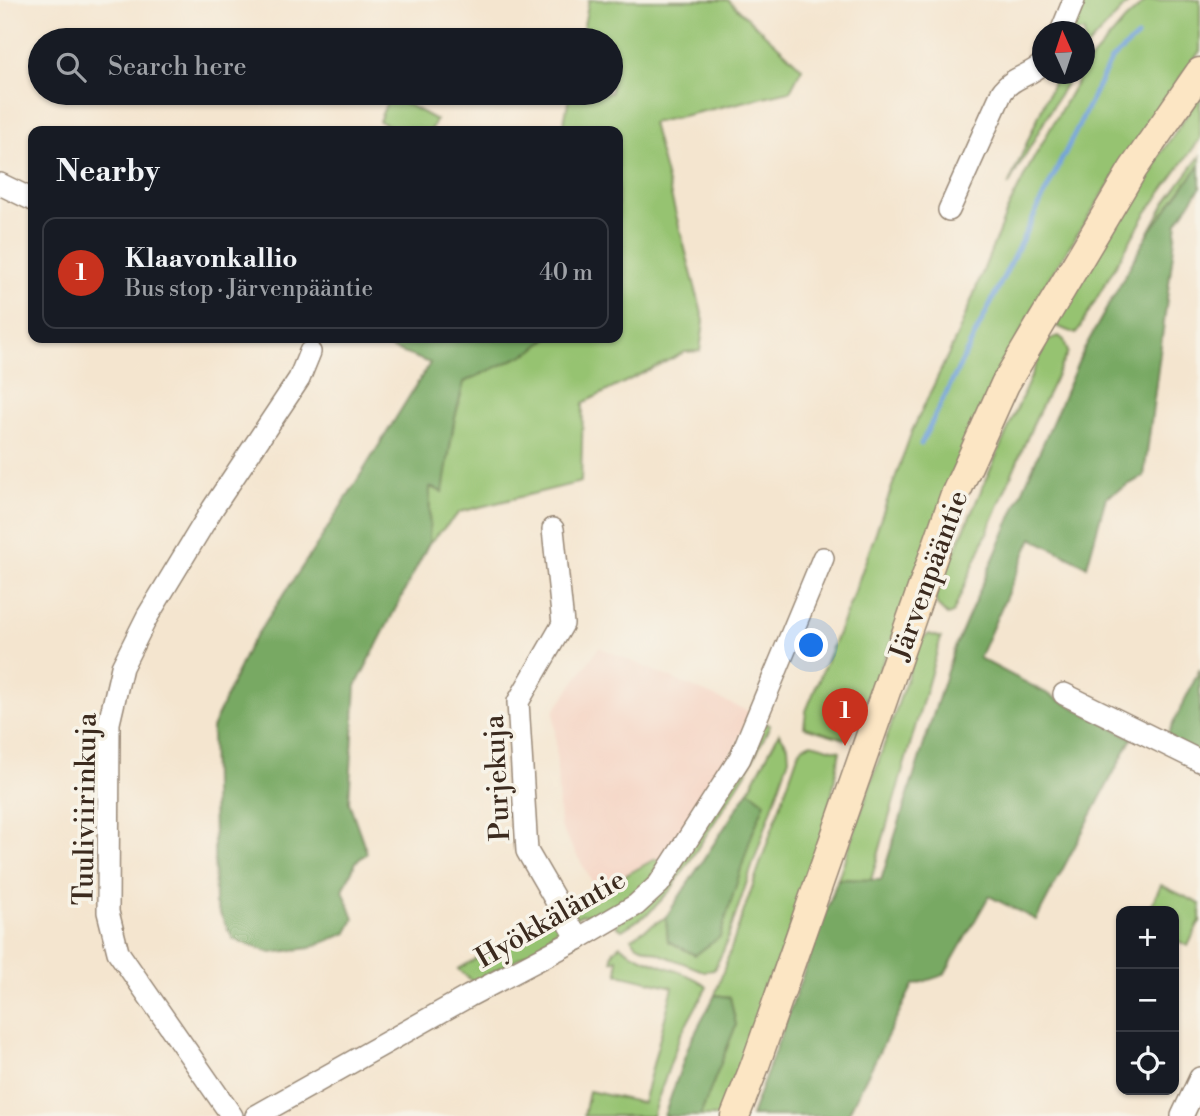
<!DOCTYPE html>
<html lang="en">
<head>
<meta charset="utf-8">
<style>
	body { margin:0; font-family:"Libre Bodoni",serif; background:#20242c; color:#f1f3f6 }
	.controls { position:absolute; right:21px; bottom:21px; display:grid; overflow:hidden; border-radius:14px; box-shadow:0 2px 5px #0004 }
	.controls button { width:63px; height:63px; display:grid; place-items:center; padding:0; border:0; border-bottom:2px solid #363941; background:#171b24; color:#f1f3f6; font:35px sans-serif }
	.compass { position:absolute; left:1032px; top:21px; width:63px; height:63px; border-radius:50%; background:#171b24; box-shadow:0 2px 5px #0004; rotate:357deg }
	.you { position:absolute; left:812px; top:646px; width:24px; height:24px; margin:-18px; border:5px solid #fff; border-radius:50%; background:#1a73e8; box-shadow:0 0 0 10px #1a73e833 }
	.badge { display:grid; place-items:center; width:46px; height:46px; border-radius:50%; background:#c8321e; color:#fff; font-size:23px; font-weight:700 }
	.pin { position:absolute; translate:-50% -58px; filter:drop-shadow(0 2px 4px #0008) }
	.pin::after { content:''; position:absolute; top:37px; width:24px; height:21px; background:inherit; clip-path:polygon(0 0,100% 0,50% 100%) }
	.list { margin:0; padding:0; list-style:none }
	h2 { display:flex; justify-content:space-between; align-items:center; height:91px; margin:0; padding:0 28px; font-size:30px }
	h2 small { font-size:23px; font-weight:400; color:#9ea1a6 }
	.list li { display:grid; grid-template-columns:46px 1fr auto; gap:21px; align-items:center; box-sizing:border-box; height:112px; margin:0 14px 14px; padding:0 14px; border:2px solid #363941; border-radius:14px }
	.list b { display:block; font-size:26px; white-space:nowrap }
	.list p { margin:0; font-size:23px; white-space:nowrap; color:#9ea1a6 }
	.list em { font-size:23px; font-style:normal; color:#9ea1a6 }
	.icon { flex:none; width:38px; height:38px; fill:none; stroke:currentColor; stroke-width:2; stroke-linecap:round; stroke-linejoin:round }
	.map { position:relative; flex:none; width:1200px; height:1116px; overflow:hidden }
	.search { position:absolute; background:#171b24; box-shadow:0 2px 5px #0004; left:28px; top:28px; width:595px; height:77px; display:flex; align-items:center; gap:18px; box-sizing:border-box; padding:0 24px; border-radius:38px; color:#9ea1a6; font-size:26px }
	.panel { position:absolute; background:#171b24; box-shadow:0 2px 5px #0004; left:28px; top:126px; width:595px; height:217px; border-radius:14px }
	.map>svg:first-child { display:block }
</style>
</head>
<body>
<div class="map">
<svg width="1200" height="1116" viewBox="0 0 1200 1116">
	<rect width="100%" height="100%" fill="#f7f3e8"/>
	<filter id="ink" filterUnits="userSpaceOnUse"><feTurbulence type="fractalNoise" baseFrequency=".0143" numOctaves="2"/><feDisplacementMap in="SourceGraphic" scale="14" xChannelSelector="R" yChannelSelector="G"/><feConvolveMatrix kernelMatrix="1 2 1 2 8 2 1 2 1" color-interpolation-filters="sRGB"/></filter>
	<filter id="wash" filterUnits="userSpaceOnUse"><feTurbulence type="fractalNoise" baseFrequency=".00686" numOctaves="4" result="noise"/><feDisplacementMap in="SourceGraphic" scale="28" xChannelSelector="R" yChannelSelector="G"/><feGaussianBlur stdDeviation="1.57" result="paint"/><feColorMatrix in="noise" values="0 0 0 0 0 0 0 0 0 0 0 0 0 0 0 0 0 1.4 0 .05"/><feComposite in="paint" operator="in"/></filter>
	<g filter="url(#wash)">
		<rect width="100%" height="100%" fill="#f4e5cf"/>
		<polygon fill="#f5d3c2" points="599,647 750,712 736,745 661,861 655,859 598,892 560,826 554,711"/>
		<g fill="#96c371" stroke="#687648" stroke-width="2">
			<polygon points="589,0 728,0 802,68 790,91 652,123 704,321 700,351 685,352 583,403 581,482 460,512 429,543 430,486 442,492 454,422 464,382 532,351 548,338 618,338 618,131 562,131 570,93 611,93 611,40 581,40"/>
			<polygon points="1083,0 1131,0 1085,49 1084,32 1069,32"/>
			<polygon points="1147,0 1200,0 1200,51 1158,108 1050,277 990,391 875,682 845,739 804,727 806,711 852,599 912,431 957,336 1007,211 1030,165 1081,74 1084,74 1086,65 1125,20"/>
			<polygon points="1057,74 1071,74 1008,186 1056,76"/>
			<polygon points="390,95 436,120 431,131 399,131 379,121"/>
			<path d="M1200 96V139L1145 215 1076 334 1056 326C1098 245 1149 170 1200 96Z"/>
			<polygon points="1200,156 1200,165 1148,234 1165,203"/>
			<polygon points="1059,336 1064,340 1068,352 1034,422 953,613 947,615 937,605 935,596 1047,340"/>
			<polygon points="929,634 941,638 871,880 838,879 920,640"/>
			<polygon points="765,723 770,726 747,771 671,890 649,913 622,930 616,926"/>
			<polygon points="779,733 788,746 789,758 724,949 714,970 703,971 637,945 631,938 666,917 668,941 751,837 765,802 749,790"/>
			<polygon points="811,743 840,751 828,815 812,869 745,1054 721,1116 700,1116 736,1025 730,997 715,995 798,754 802,747"/>
			<polygon points="655,859 661,861 649,880 626,900 595,915 581,915 558,927 544,945 473,982 458,969"/>
			<polygon points="1161,885 1200,904 1200,921 1188,946 1174,939 1174,911 1148,911"/>
			<path d="M620 945C642 964 690 970 707 987L680 1036 652 1116H584L589 1091 643 1103 673 987 618 974 617 959 612 961C611 953 614 950 620 945Z"/>
		</g>
		<g fill="#78a963" stroke="#5a6a40" stroke-width="2">
			<polygon points="1200,165 1200,188 1177,222 1144,476 1106,497 1087,566 1032,538 979,658 1132,738 1036,920 989,896 944,975 913,985 847,1116 751,1116 838,879 881,880 953,652 1083,351 1148,234"/>
			<polygon points="364,338 548,338 532,351 464,382 454,422 443,492 430,487 429,543 356,686 349,802 367,853 356,862 343,890 354,919 347,933 310,948 271,953 233,939 215,904 212,728 248,648 322,537 430,363"/>
			<polygon points="1200,669 1200,754 1166,738"/>
			<polygon points="749,790 765,802 751,837 720,937 695,955 668,941 666,917"/>
			<polygon points="715,995 730,997 736,1025 700,1116 664,1116 689,1045"/>
		</g>
		<g fill="none" stroke-linecap="round" stroke-linejoin="round">
			<polyline stroke="#6fa1da" stroke-width="5" points="921,444 1111,60 1137,37"/>
		</g>
	</g>
	<g filter="url(#ink)">
		<g fill="none" stroke-linecap="round" stroke-linejoin="round">
			<defs>
				<g id="street">
					<polyline points="1061,32 1074,0"/>
					<polyline points="0,184 33,200"/>
					<path d="M949 210 1002 92C1012 77 1030 76 1042 64"/>
					<polyline points="553,529 563,624 518,702 527,851 578,939"/>
					<polyline points="1064,694 1200,761"/>
					<polyline points="232,1116 118,952 108,912 109,723 122,667 147,617 213,508 299,379 310,352"/>
					<polyline points="256,1116 469,996 578,939 636,905 659,884 740,758 823,558"/>
					<polyline points="1182,1116 1200,1078"/>
				</g>
				<polyline id="secondary" points="735,1116 754,1068 954,497 1005,384 1133,169 1200,72"/>
			</defs>
			<use href="#street" stroke="#988876" stroke-width="24"/>
			<use href="#secondary" stroke="#988876" stroke-width="31"/>
			<use href="#street" stroke="#fff" stroke-width="21"/>
			<use href="#secondary" stroke="#fce6c4" stroke-width="28"/>
		</g>
	</g>
	<g text-anchor="middle" stroke-width="7" stroke-linejoin="round" paint-order="stroke">
		<g font-size="28" fill="#3b2a1e" stroke="#f7f3e8">
			<text transform="translate(928 575) rotate(-70)" y="10">Järvenpääntie</text>
			<text transform="translate(496 778) rotate(-93)" y="10">Purjekuja</text>
			<text transform="translate(84 809) rotate(-89)" y="10">Tuuliviirinkuja</text>
			<text transform="translate(550 918) rotate(-30)" y="10">Hyökkäläntie</text>
		</g>
	</g>
</svg>
<div class="controls">
<button>+</button>
<button>−</button>
<button><svg class="icon" aria-label="locate" viewBox="0 0 24 24"><circle cx="12" cy="12" r="6"/><path d="M12 2v4M12 18v4M2 12h4M18 12h4"/></svg></button>
</div>
<svg class="compass" viewBox="-18 -18 36 36"><path d="M0-13l5 13h-10z" fill="#e53935"/><path d="M0 13l5-13h-10z" fill="#9ea1a6"/></svg>
<div class="you"></div>
<div class="pin badge" style="left:845px;top:746px">1</div>
<div class="search"><svg class="icon" aria-label="search" viewBox="0 0 24 24"><circle cx="10" cy="10" r="6"/><path d="M15 15l6 6"/></svg>Search here</div>
<section class="panel">
<h2>Nearby<small></small></h2>
<ul class="list">
<li><span class="badge">1</span><div><b>Klaavonkallio</b><p>Bus stop · Järvenpääntie</p></div><em>40 m</em></li>
</ul>
</section>
</div>
</body>
</html>
